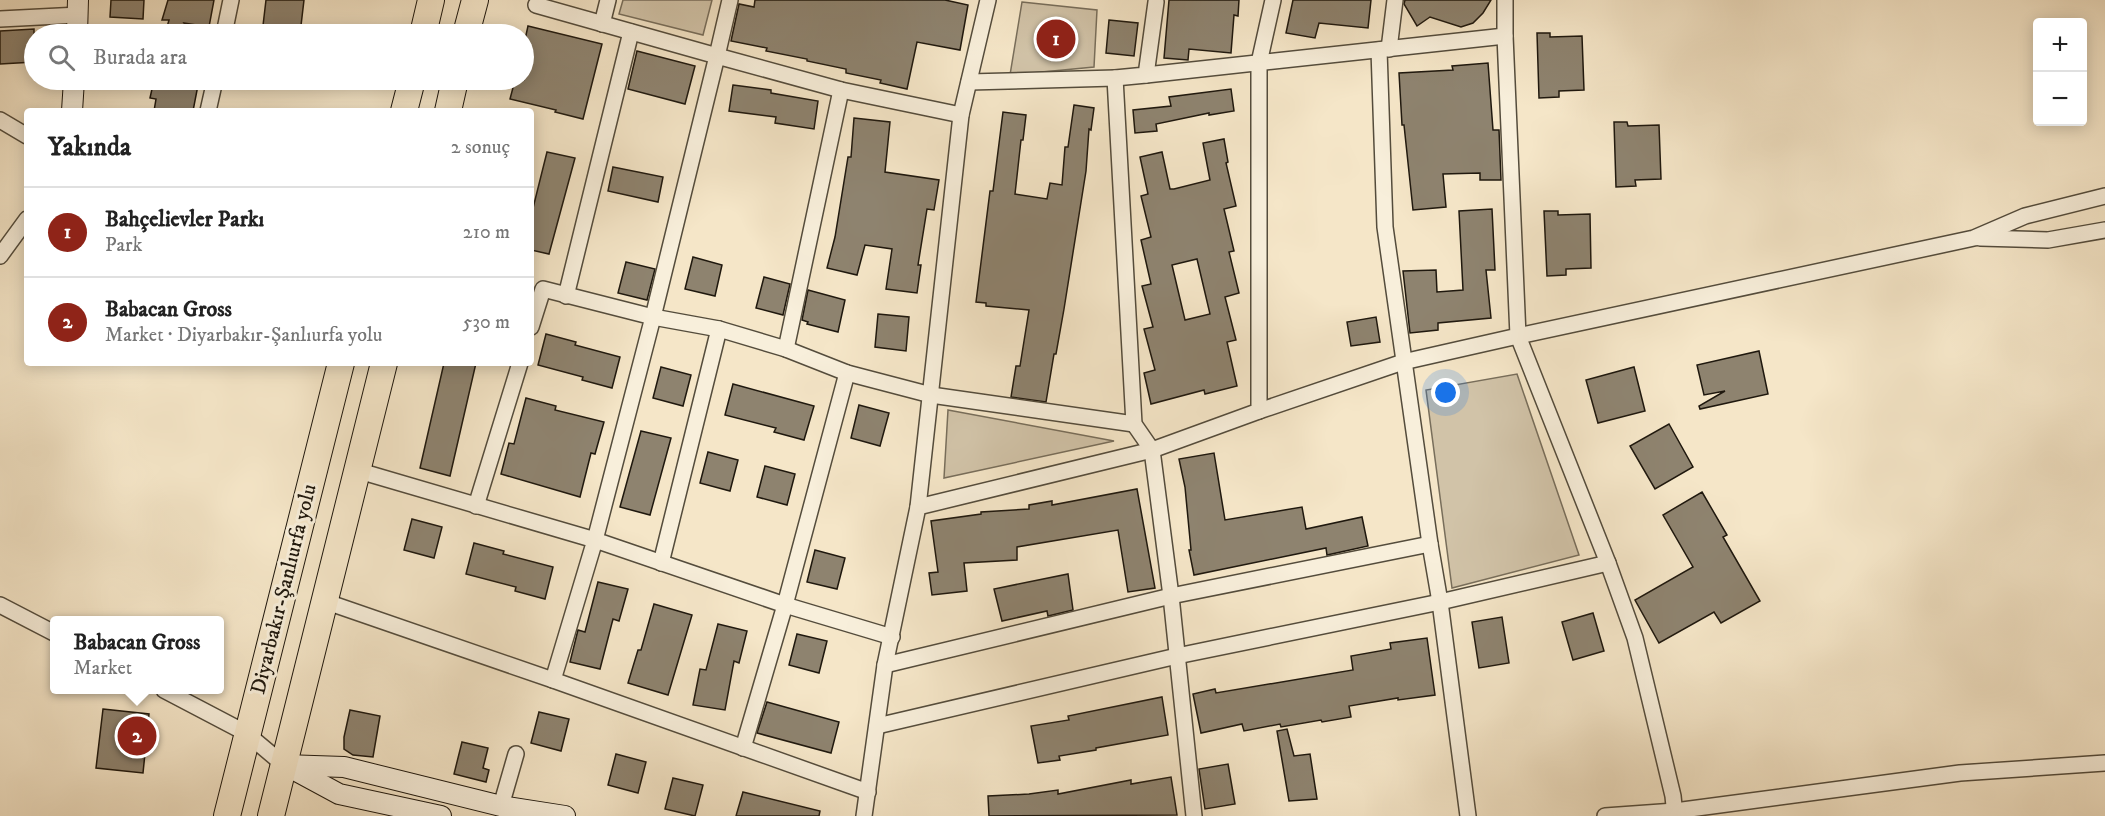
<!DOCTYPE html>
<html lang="tr">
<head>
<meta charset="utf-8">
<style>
	body { margin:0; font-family:"IM FELL DW Pica",serif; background:#f6f6f6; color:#222 }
	.controls { position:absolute; right:18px; top:18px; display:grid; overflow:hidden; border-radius:6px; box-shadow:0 3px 15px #0003 }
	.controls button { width:54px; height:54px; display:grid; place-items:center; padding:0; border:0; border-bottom:2px solid #e0e0e0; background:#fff; color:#222; font:30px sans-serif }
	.you { position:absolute; left:1446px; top:393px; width:21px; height:21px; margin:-15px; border:4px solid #fff; border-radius:50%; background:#1a73e8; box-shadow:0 0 0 9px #1a73e833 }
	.badge { display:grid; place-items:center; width:39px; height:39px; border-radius:50%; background:#8f2418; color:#fff; font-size:20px; font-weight:700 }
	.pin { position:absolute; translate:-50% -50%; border:3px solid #fff; box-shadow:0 2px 6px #0006 }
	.popup { position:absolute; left:50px; top:616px; width:174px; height:78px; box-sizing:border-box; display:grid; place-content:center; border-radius:6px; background:#fff; filter:drop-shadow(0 2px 4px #0005); font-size:20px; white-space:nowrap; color:#767676 }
	.popup b { font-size:22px; color:#222 }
	.popup::after { content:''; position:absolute; left:50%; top:100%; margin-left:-12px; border:12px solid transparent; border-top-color:#fff }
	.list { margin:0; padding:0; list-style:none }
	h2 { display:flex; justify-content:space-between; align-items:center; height:78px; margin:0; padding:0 24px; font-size:26px }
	h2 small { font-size:20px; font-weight:400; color:#767676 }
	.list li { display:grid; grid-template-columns:39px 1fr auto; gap:18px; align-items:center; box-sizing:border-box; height:90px; padding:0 24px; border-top:2px solid #e0e0e0 }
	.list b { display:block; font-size:22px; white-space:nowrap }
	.list p { margin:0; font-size:20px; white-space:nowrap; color:#767676 }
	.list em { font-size:20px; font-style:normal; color:#767676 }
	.icon { flex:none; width:33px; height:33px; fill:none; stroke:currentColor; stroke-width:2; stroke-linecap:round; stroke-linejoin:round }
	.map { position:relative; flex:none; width:2105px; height:816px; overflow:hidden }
	.search { position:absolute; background:#fff; box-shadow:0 3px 15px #0003; left:24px; top:24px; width:510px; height:66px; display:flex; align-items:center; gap:15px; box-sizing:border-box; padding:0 21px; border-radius:33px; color:#767676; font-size:22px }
	.panel { position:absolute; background:#fff; box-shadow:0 3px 15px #0003; left:24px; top:108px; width:510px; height:258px; border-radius:6px }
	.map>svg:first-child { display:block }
</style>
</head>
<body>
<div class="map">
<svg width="2105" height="816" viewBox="0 0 2105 816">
	<rect width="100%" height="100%" fill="#f5e6c8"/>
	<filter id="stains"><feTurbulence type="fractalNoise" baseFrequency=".00333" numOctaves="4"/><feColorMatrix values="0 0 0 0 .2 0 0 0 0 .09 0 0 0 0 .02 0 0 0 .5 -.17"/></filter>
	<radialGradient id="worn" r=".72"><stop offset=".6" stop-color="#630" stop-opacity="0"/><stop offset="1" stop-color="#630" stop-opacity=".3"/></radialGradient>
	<g fill="#d1c3a8" stroke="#786e5b" stroke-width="1.5">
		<polygon points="623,0 712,0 703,35 619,14"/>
		<polygon points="1022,2 1097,10 1094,67 1010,75"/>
		<polygon points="1517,374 1579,555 1452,588 1426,390"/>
		<polygon points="948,410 1114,441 944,478"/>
	</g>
	<g fill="#8e836f" stroke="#1f180e" stroke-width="1.5" fill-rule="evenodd">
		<polygon points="111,0 144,0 143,19 110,17"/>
		<polygon points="168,0 214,0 209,27 184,23 191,34 165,34 169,20 162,20"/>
		<polygon points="266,0 304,0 300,34 262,34"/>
		<polygon points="755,0 945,0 968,5 960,50 917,42 907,89 880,83 881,80 846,73 846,69 807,61 807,59 766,51 767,48 731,41 739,4 754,7"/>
		<polygon points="1169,0 1239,0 1238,16 1234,15 1231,53 1189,49 1188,60 1164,58"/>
		<polygon points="1293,0 1371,0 1368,28 1319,23 1315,38 1286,33"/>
		<polygon points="1405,0 1491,0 1483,13 1473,23 1461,27 1430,17 1417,26 1404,4"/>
		<polygon points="1109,20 1138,23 1134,56 1106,53"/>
		<polygon points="528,26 602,44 583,119 555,112 556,110 510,99 515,80 524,80 524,44"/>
		<polygon points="34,29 34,62 0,64 0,31"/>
		<polygon points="1537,33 1550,33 1550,37 1582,36 1584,90 1559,91 1559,97 1539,98"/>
		<polygon points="637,51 695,66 685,104 628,89"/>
		<polygon points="1488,63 1493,130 1499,130 1501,180 1480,180 1480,173 1443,174 1446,207 1413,210 1404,125 1402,125 1399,73 1453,70 1452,66"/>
		<polygon points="154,80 199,80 193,111 154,111 156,99 150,98"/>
		<polygon points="733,85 771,90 771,93 818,101 814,129 775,123 776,117 729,111"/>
		<polygon points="1231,89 1234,111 1209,115 1209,113 1156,124 1157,131 1135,133 1133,110 1171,106 1169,97"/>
		<polygon points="1074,105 1094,108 1091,130 1089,129 1086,171 1064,309 1056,354 1054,354 1046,402 1011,397 1016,366 1020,366 1029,310 986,306 986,303 976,302 990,191 993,191 1003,112 1026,115 1023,140 1021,140 1015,194 1047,199 1050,183 1062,185 1065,147 1068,147"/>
		<polygon points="854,118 890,122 885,172 939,180 934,210 927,209 918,265 921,265 917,293 886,289 892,249 865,245 857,275 827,268 835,237 848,157 851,157"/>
		<polygon points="1614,122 1627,122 1628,126 1659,125 1661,179 1635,180 1636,186 1616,187"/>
		<path d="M1224 139 1228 162 1226 163 1236 206 1224 209 1234 251 1229 252 1239 293 1225 297 1236 340 1227 342 1237 386 1205 394 1204 390 1151 404 1144 373 1155 370 1144 329 1153 327 1142 286 1151 284 1141 240 1151 237 1141 196 1148 194 1140 157 1162 152 1170 189H1174L1210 180 1203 143ZM1197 259 1210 314 1185 320 1172 265Z"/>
		<polygon points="547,152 575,158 549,254 531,250 531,216"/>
		<polygon points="613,167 663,177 658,202 608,191"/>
		<polygon points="1492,209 1495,270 1486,270 1491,318 1438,323 1438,330 1410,333 1403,271 1436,270 1437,292 1463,290 1459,211"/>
		<polygon points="1544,211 1558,211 1558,215 1590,214 1591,268 1566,269 1566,275 1547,276"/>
		<polygon points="693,257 722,265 715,296 685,289"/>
		<polygon points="626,262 655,269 647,300 618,293"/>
		<polygon points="764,277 790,284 783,315 756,308"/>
		<polygon points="808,290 845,300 838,332 807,324 808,322 802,320"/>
		<polygon points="878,314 909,317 906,351 875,347"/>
		<polygon points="1376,317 1380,342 1351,346 1347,322"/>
		<polygon points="546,334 576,342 575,345 620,357 612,388 582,380 583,377 538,365"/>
		<polygon points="1759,351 1768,394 1700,409 1699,406 1725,391 1704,395 1697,365"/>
		<polygon points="444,363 476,363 450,476 420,468"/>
		<polygon points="661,367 691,375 683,406 653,398"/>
		<polygon points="1634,367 1645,411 1598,423 1586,380"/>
		<polygon points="733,384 814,406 804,440 774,432 776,428 725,415"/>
		<polygon points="526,398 556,406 555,410 604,422 595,454 591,453 580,497 501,474 509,443 514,444"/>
		<polygon points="859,405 889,413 880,446 851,438"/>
		<polygon points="1669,424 1693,467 1655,489 1630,446"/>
		<polygon points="641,431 671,438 650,515 620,507"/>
		<polygon points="708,452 738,460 730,491 700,483"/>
		<polygon points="1214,453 1225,520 1302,507 1306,529 1362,517 1368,546 1327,555 1326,548 1194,575 1189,550 1191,550 1185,487 1179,459"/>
		<polygon points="765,466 795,474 787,505 757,497"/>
		<polygon points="1137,489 1155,588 1128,592 1118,530 1017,547 1017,560 964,563 967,591 932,595 929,573 938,572 931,521 981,514 981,512 1029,509 1029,505 1052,501 1052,505"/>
		<polygon points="1702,492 1727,535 1723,537 1760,601 1721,623 1714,612 1659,643 1635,600 1693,567 1663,515"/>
		<polygon points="412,519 442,527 434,558 404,550"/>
		<polygon points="474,543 504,551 503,554 553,567 545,599 515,591 516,587 466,574"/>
		<polygon points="815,550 845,558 837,589 807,582"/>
		<polygon points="1068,574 1073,610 1048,616 1047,611 1002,621 994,589"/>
		<polygon points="598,582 628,589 619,621 613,619 600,669 570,662 578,630 585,632"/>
		<polygon points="654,604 692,615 668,695 628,683 638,650 641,650"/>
		<polygon points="1593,613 1604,651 1573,660 1562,622"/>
		<polygon points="1502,617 1509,663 1479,668 1472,622"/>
		<polygon points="718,624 747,631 739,663 734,661 725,710 693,705 700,669 706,670"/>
		<polygon points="797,634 827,641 819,673 789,665"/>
		<polygon points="1427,638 1435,695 1398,700 1398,698 1349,706 1351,717 1322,722 1321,720 1281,727 1280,724 1244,731 1242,724 1201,733 1193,694 1215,689 1216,693 1353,670 1351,656 1391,649 1390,643"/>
		<polygon points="1162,697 1168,735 1096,748 1096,750 1059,756 1060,760 1038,763 1031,726 1069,720 1068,716"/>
		<polygon points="767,702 839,722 831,753 757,733"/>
		<polygon points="103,709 149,714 143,773 96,768"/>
		<polygon points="350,710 380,716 373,757 353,755 344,749 344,737"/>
		<polygon points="539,712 569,719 561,751 531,743"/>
		<polygon points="1287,729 1294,756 1310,754 1317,799 1289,801 1277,731"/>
		<polygon points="462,742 488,748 483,768 489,770 486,782 454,774"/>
		<polygon points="616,754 646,762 638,793 608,785"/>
		<polygon points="1228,764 1235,804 1205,809 1199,769"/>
		<polygon points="1171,777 1177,815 989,816 988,796 1029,794 1058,790 1058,794 1131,780 1131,784"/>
		<polygon points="673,778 703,785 695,816 665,809"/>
		<polygon points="743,792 820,811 819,816 736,816"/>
	</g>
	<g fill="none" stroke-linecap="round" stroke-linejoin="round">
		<defs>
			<g id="street">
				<polyline points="536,5 717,56 730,0"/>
				<polyline points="0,19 79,15"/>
				<polyline points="602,24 608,0"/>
				<polyline points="224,34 231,0"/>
				<polyline points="1389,49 1395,0"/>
				<polyline points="1379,50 1385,227 1430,544 1440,602 1468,816"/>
				<polyline points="1146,75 1505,36 1505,0"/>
				<polyline points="1115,78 1146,75 1156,2"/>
				<polyline points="969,82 1115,78 1134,424 1152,450 1171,596 1194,816"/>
				<polyline points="208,111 215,80"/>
				<polyline points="961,115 841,90 717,56 653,317 719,329 786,349 847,373 931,395 1134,424"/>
				<polyline points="0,120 27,136"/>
				<polyline points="1980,238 2048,240 2105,230"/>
				<polyline points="0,256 27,219"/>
				<polyline points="566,296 631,32"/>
				<polyline points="531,327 543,289 653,317 595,540 785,605 892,637"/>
				<polyline points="786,349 841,90"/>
				<polyline points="1259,411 1403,362 1518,336 1505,36"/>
				<polyline points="356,470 595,540 553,680 868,792"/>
				<polyline points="476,506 520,363"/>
				<polyline points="918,507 961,115 988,0"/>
				<polyline points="661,563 719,329"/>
				<polyline points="324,601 553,680"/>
				<polyline points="0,605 54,633"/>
				<polyline points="885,665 1171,596 1430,544"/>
				<polyline points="164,690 246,733 284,765"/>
				<polyline points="877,726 1177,656 1440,602 1608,563"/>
				<polyline points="743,748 785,605 847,373"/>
				<polyline points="501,806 516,754"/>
				<polyline points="864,816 885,665 918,507 1152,450 1259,411 1259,63 1273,0"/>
				<polyline points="1605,816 1675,811 1960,773 2105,763"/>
				<polyline points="1675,816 1673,796 1635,638 1608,563 1518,336 1974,238 2025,216 2105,196"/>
			</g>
			<g id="secondary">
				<polyline points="77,34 78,0"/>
				<polyline points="72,111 74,80"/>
				<polyline points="284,765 344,767 501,806 565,816"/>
				<polyline points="289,767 339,794 441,816"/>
			</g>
			<g id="highway">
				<polyline points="423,34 431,0"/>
				<polyline points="466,34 475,0"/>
				<polyline points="404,111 412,80"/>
				<polyline points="448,111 455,80"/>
				<polyline points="227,816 341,363"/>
				<polyline points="271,816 384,363"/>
			</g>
		</defs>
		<use href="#street" stroke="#544c3c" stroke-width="18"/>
		<use href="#secondary" stroke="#1f180e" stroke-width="22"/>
		<use href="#highway" stroke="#1f180e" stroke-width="28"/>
		<use href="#street" stroke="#f8efdb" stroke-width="15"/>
		<use href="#secondary" stroke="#f8efdb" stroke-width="20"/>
		<use href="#highway" stroke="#f5e6c8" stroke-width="26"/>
	</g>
	<g text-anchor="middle" stroke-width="6" stroke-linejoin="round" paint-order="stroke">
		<g font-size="21" fill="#1f180e" stroke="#f8efdb">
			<text transform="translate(283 589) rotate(-76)" y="7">Diyarbakır-Şanlıurfa yolu</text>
		</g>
	</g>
	<rect width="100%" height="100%" filter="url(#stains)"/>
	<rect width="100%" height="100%" fill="url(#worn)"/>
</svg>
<div class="controls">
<button>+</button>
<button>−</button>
</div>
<div class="you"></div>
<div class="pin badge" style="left:1056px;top:39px">1</div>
<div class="pin badge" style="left:137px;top:736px">2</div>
<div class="popup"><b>Babacan Gross</b>Market</div>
<div class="search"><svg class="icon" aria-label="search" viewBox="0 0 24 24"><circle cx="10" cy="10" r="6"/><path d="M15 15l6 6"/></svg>Burada ara</div>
<section class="panel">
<h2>Yakında<small>2 sonuç</small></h2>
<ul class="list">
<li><span class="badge">1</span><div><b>Bahçelievler Parkı</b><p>Park</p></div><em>210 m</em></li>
<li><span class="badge">2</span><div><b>Babacan Gross</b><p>Market · Diyarbakır-Şanlıurfa yolu</p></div><em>530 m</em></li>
</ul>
</section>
</div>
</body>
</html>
